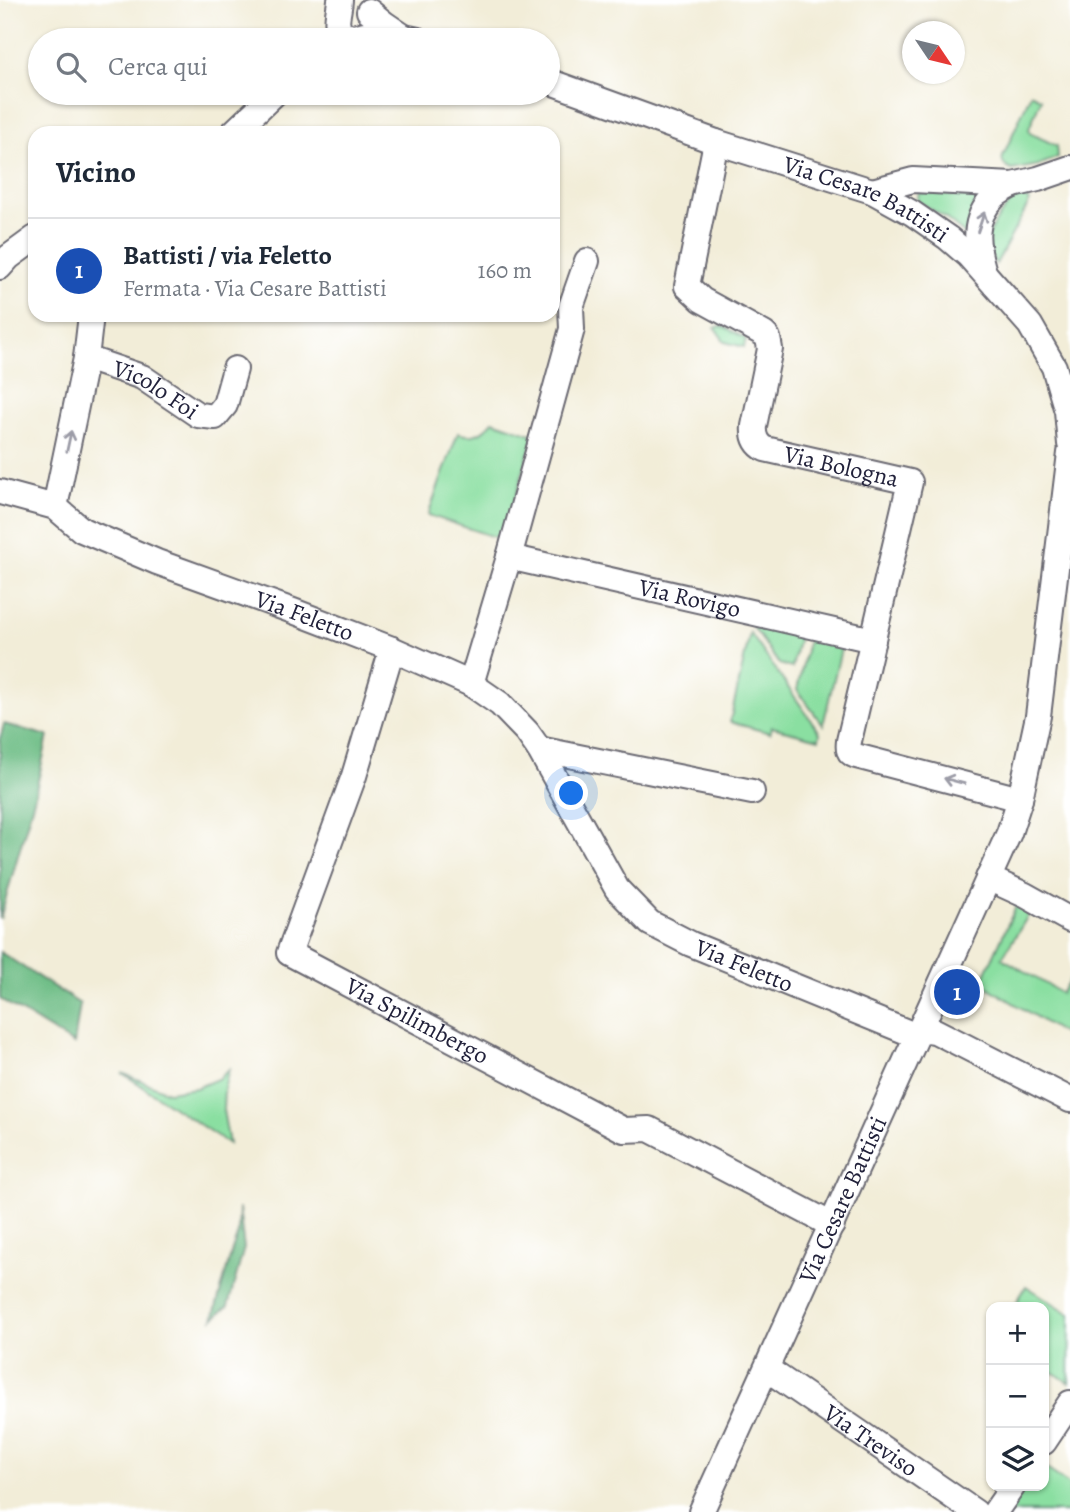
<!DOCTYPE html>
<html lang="it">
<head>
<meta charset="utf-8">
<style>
	body { margin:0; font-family:Alegreya,serif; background:#f2f2f3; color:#1f2937 }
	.controls { position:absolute; right:21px; bottom:21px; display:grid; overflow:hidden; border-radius:14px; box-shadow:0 2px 5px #0004 }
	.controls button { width:63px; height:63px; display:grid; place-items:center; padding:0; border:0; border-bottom:2px solid #e0e1e3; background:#fff; color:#1f2937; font:35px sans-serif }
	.compass { position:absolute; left:902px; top:21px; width:63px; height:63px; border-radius:50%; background:#fff; box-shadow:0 2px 5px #0004; rotate:125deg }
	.you { position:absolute; left:572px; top:794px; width:24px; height:24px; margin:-18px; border:5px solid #fff; border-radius:50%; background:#1a73e8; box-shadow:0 0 0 10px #1a73e833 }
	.badge { display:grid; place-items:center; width:46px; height:46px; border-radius:50%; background:#7c3aed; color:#fff; font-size:23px; font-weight:700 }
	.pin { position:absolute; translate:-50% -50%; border:4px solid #fff; box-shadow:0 2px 7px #0006 }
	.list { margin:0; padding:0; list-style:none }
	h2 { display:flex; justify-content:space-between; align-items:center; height:91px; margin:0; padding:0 28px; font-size:30px }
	h2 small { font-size:23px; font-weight:400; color:#747a83 }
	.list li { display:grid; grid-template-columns:46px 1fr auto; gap:21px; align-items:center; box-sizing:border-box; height:105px; padding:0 28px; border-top:2px solid #e0e1e3 }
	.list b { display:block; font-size:26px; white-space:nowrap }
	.list p { margin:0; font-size:23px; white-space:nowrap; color:#747a83 }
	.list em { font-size:23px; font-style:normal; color:#747a83 }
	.icon { flex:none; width:38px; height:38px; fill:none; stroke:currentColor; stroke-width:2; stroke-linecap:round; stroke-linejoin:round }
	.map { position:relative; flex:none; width:1070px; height:1512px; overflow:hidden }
	.search { position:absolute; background:#fff; box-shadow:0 2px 5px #0004; left:28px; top:28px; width:532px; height:77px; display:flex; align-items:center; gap:18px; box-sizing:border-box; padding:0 24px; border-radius:38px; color:#747a83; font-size:26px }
	.panel { position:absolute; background:#fff; box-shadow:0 2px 5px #0004; left:28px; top:126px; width:532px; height:196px; border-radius:21px }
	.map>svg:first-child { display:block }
</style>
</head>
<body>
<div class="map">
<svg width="1070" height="1512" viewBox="0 0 1070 1512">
	<rect width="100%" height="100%" fill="#fff"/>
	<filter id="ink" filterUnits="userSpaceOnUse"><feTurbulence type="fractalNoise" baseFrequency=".0143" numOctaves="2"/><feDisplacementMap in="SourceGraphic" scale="14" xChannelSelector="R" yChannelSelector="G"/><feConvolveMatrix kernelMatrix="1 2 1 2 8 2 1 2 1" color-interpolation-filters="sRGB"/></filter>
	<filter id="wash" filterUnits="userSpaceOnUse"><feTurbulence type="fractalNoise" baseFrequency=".00686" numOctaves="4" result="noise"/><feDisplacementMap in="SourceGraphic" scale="28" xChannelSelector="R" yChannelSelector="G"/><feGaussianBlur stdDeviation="1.57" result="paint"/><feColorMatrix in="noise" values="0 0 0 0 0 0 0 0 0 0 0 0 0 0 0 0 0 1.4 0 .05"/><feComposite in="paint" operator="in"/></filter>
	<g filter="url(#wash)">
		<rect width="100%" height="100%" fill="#f2edd8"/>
		<g fill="#8adfa1" stroke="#56806e" stroke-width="2">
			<path d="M1031 93 1041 99 1029 129 1030 133 1057 146 1058 157 1039 165 1012 170C1004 167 1001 163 1003 156Z"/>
			<polygon points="919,192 983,199 967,236 944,217 917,201"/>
			<path d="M1017 197H1024L1030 201 996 264 984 249C989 230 1002 209 1017 197Z"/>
			<polygon points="720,326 725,327 746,339 744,347 725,342 715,328"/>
			<path d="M493 421 534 435 503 540 428 515 458 433C473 439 483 433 493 421Z"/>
			<polygon points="751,624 799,636 792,668 779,664"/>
			<polygon points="750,633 820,733 819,739 772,727 770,733 730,722"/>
			<polygon points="809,637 842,645 823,725 797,690"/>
			<polygon points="1019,900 1031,911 1002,958 1061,993 1070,979 1070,1038 981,983"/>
			<polygon points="229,1069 224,1089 223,1110 229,1144 122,1073 168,1092 196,1088 220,1078"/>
			<polygon points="1026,1286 1070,1314 1069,1383 1044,1366 1044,1307 1014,1307"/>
			<polygon points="1044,1467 1070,1485 1070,1512 1006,1512 1024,1486 1044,1486"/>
		</g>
		<g fill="#6fbe87" stroke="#487061" stroke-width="2">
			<polygon points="4,724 48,736 34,799 0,919 0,739"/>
			<polygon points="0,952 80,1004 74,1044 0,999"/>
			<polygon points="239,1208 244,1248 228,1306 213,1319 232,1250 238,1233"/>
		</g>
	</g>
	<g filter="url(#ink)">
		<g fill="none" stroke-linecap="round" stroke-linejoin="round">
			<defs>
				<g id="minor">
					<path d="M340 0C339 17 330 29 351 37"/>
					<polyline points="369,11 385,24 404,37"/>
					<polyline points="342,40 364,34 404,37 418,40"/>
					<path id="s1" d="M548 81 716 142 872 191 912 213 948 238 968 255 1030 325 1054 367 1067 411 1070 444"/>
					<polyline points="233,133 275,93"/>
					<path id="s2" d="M716 142 687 286 702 300 764 334 768 338 770 349 754 426C753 436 756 444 765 449L910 482 849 741C848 749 848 753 856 756L1020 799"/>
					<polyline points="872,191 913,180 1013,185 1038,179 1070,168"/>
					<polyline points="0,267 9,257 35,238"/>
					<path d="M984 272C976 245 971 220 994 197 999 192 1007 188 1013 185"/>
					<path id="s3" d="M86 358 142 377 198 415 215 417 225 405 235 369"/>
					<path id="s4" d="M0 492 55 507 82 530 157 562 293 611 392 649 471 684 500 704 527 732 539 749 617 889 650 923 691 944 917 1036"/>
					<polyline points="55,507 86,358 91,315"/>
					<polyline points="509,557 572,329 571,307 587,261"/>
					<path id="s5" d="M392 649 354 776 289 953 624 1130 649 1129 832 1225"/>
					<path id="s6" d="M471 684 509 557 873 640"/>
					<polyline points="539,749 752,792"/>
					<polyline points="988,878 1025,895 1070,920"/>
					<polyline points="920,1029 935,1031 1070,1100"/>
					<path id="s7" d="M767 1369 975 1512"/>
					<polyline points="1044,1442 1070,1403"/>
					<path id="s8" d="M701 1512 1009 833 1020 799 1038 716 1070 453"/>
					<polyline points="995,1512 1013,1486"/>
				</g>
			</defs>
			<use href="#minor" stroke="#6b6972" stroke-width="28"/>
			<use href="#minor" stroke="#fff" stroke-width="24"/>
		</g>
		<defs><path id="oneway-shaft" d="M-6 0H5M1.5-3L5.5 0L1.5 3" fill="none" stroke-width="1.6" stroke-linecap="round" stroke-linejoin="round" transform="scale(1.75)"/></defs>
		<g stroke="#9c9ca7">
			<use href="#oneway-shaft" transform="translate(981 222) rotate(-71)"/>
			<use href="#oneway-shaft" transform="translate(69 441) rotate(-78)"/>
			<use href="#oneway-shaft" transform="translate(954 781) rotate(-165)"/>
		</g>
	</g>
	<g text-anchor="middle" stroke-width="7" stroke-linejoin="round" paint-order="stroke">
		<g font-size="24" fill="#22223b" stroke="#fff">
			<text dy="8" stroke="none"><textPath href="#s1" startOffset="340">Via Cesare Battisti</textPath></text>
			<text dy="8" stroke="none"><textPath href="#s3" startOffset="77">Vicolo Foi</textPath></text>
			<text dy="8" stroke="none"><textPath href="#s2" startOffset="439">Via Bologna</textPath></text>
			<text dy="8" stroke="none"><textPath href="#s6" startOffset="318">Via Rovigo</textPath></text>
			<text dy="8" stroke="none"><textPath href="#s4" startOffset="331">Via Feletto</textPath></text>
			<text dy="8" stroke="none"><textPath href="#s4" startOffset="917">Via Feletto</textPath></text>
			<text dy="8" stroke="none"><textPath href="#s5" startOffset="466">Via Spilimbergo</textPath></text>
			<text dy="8" stroke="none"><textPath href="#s8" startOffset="343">Via Cesare Battisti</textPath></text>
			<text dy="8" stroke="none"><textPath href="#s7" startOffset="126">Via Treviso</textPath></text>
		</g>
	</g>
</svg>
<div class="controls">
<button>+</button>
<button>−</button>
<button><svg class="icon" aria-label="layers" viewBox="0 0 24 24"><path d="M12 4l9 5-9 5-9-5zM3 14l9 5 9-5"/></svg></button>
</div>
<svg class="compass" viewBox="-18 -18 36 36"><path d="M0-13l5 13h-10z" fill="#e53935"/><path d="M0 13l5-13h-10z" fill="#747a83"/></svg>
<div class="you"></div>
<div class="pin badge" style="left:957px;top:992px;background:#1a4fb4">1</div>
<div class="search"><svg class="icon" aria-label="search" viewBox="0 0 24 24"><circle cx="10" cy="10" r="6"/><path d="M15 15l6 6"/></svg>Cerca qui</div>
<section class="panel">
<h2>Vicino<small></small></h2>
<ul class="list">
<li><span class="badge" style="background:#1a4fb4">1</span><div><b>Battisti / via Feletto</b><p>Fermata · Via Cesare Battisti</p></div><em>160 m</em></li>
</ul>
</section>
</div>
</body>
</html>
